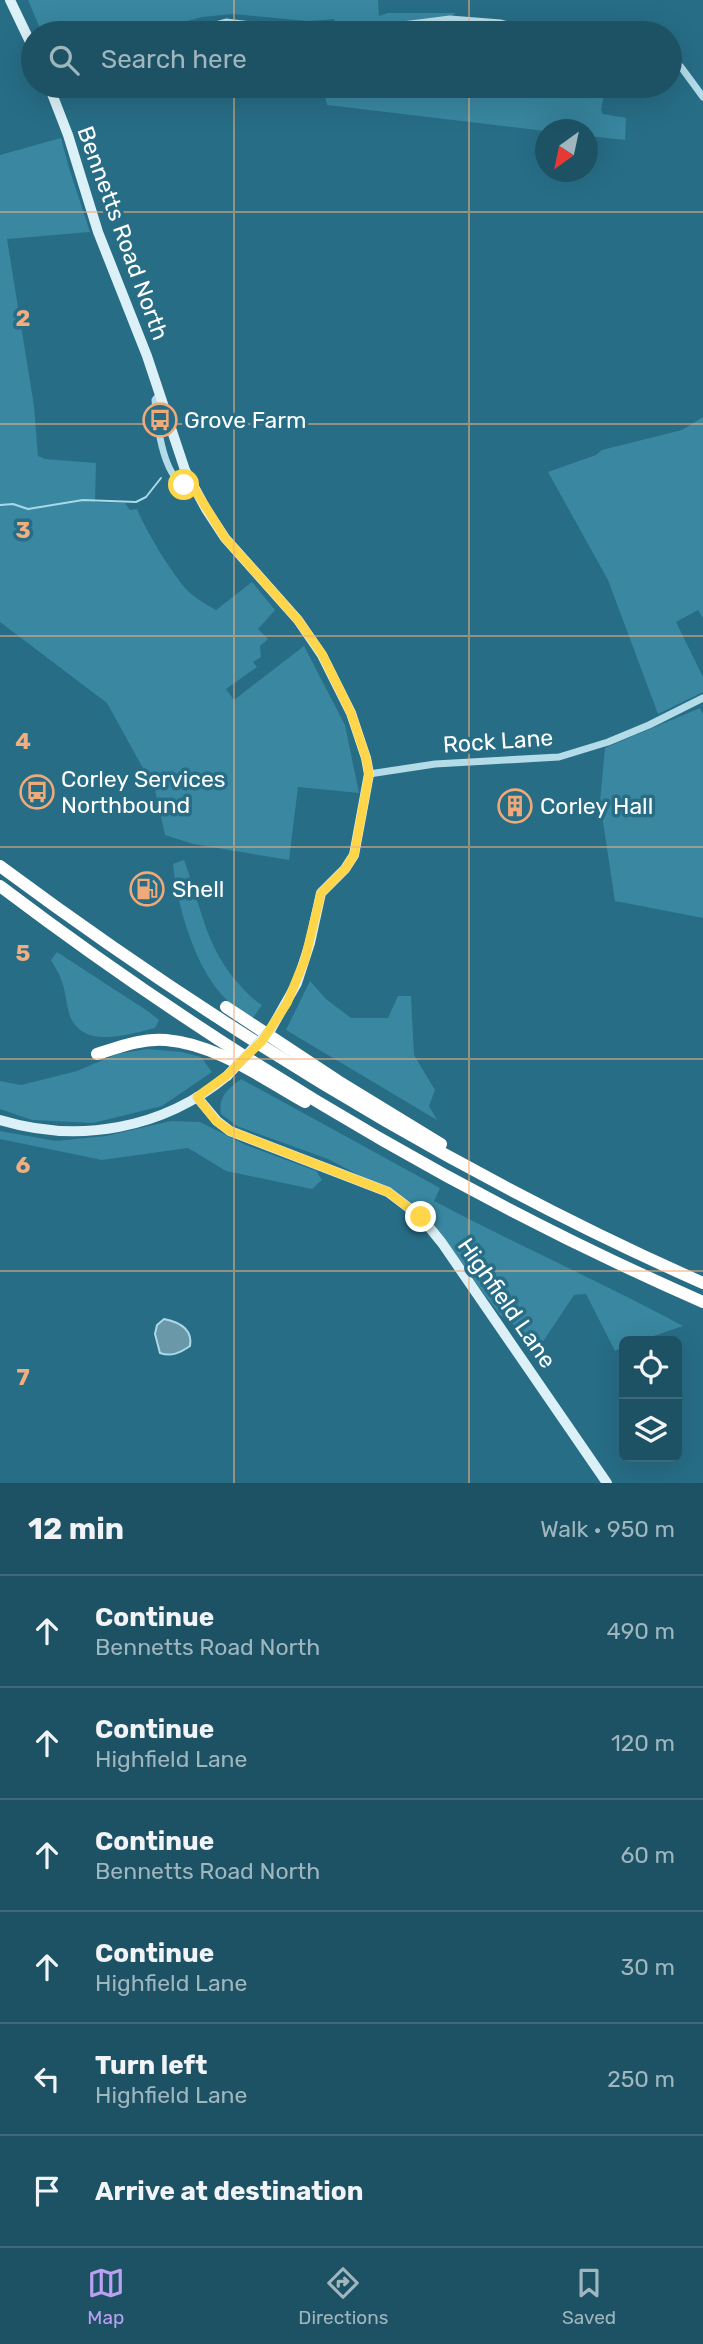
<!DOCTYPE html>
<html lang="en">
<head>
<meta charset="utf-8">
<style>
	body { margin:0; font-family:Rubik,sans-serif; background:#2a5c6d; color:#f1f3f6 }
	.controls { position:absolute; right:21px; bottom:21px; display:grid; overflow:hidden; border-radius:10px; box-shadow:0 7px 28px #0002 }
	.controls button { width:63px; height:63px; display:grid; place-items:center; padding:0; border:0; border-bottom:2px solid #3b6978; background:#1d5264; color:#f1f3f6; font:35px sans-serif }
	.compass { position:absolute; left:535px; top:119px; width:63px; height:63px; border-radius:50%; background:#1d5264; box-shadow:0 7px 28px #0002; rotate:213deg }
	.stop { position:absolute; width:21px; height:21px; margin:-16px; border:5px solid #ffd54a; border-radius:50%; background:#fff }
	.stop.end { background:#ffd54a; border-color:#fff; box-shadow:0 2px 7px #0008 }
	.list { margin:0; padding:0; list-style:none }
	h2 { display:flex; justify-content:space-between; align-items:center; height:91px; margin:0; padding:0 28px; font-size:30px }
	h2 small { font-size:23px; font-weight:400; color:#a0b6bf }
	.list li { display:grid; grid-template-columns:46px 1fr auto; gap:21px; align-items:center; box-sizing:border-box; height:112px; padding:0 28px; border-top:2px solid #3b6978 }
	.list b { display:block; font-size:26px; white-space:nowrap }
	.list p { margin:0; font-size:23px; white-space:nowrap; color:#a0b6bf }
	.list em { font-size:23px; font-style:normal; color:#a0b6bf }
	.icon { flex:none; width:38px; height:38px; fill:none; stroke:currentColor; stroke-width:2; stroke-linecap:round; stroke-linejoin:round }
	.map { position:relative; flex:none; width:703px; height:1483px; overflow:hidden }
	.search { position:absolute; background:#1d5264; box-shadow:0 7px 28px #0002; left:21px; right:21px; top:21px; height:77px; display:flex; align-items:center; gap:18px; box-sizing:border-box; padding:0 24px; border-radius:38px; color:#a0b6bf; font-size:26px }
	.sheet { height:763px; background:#1d5264 }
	nav { display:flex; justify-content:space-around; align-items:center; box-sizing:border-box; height:98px; border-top:2px solid #3b6978; background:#1d5264; font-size:19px; color:#a0b6bf }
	nav a { display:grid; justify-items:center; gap:4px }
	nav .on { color:#bca0f2 }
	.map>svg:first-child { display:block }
</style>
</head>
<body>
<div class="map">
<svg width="703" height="1483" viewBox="0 0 703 1483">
	<rect width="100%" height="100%" fill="#276d86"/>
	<g fill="#3987a1">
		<polygon points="28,0 378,0 379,16 388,13 456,13 438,25 504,27 518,33 326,33 335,19 308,21 233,14 202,17 144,33 42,33"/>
		<polygon points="323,86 609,86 605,89 601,110 603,114 626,118 625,140 588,136 588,130 545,131 327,105"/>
		<path d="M61 138 69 168 90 232 7 239 34 406 38 456 45 459 96 463 95 502 125 503 130 510 137 509C145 529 173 576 188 591 196 599 206 604 216 610L252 582 275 610 258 629 268 639 260 646 261 657 253 662 257 667 226 689 234 700 304 646 345 725 359 793 298 787 289 860 193 844 165 835 155 790 107 703 0 622V155Z"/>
		<polygon points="703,417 703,618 698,610 676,622 703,677 703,692 658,714 608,580 548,472 596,455 602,450 682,430"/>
		<polygon points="700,708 703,714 703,918 615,901 600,802 605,748"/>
		<path d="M184 860C201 905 205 946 238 983 246 992 252 999 262 1005L252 1019C242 1011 230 1004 222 995 194 964 177 905 173 864Z"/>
		<path d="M57 952 149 1012 159 1020 155 1028C130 1034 83 1050 70 1016 66 1004 66 991 61 979 59 972 54 966 51 960Z"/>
		<polygon points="310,981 326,999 351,1018 388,1018 398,996 411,996 414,1055 435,1090 429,1106 437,1120 286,1030"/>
		<polygon points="147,1049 182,1052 201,1057 212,1072 162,1106 93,1123 32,1120 0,1109 0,1081 21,1085 77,1071 117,1054"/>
		<path d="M241 1079 440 1188 434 1201C516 1244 601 1282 683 1326L639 1341H624V1346L615 1351 586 1294 574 1295 534 1355 512 1323 501 1316 416 1205 328 1159 237 1126 221 1114C218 1096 228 1089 241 1079Z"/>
		<polygon points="171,1121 200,1122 246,1145 316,1171 322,1180 312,1189 226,1171 188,1148 102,1160 0,1139 0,1131 56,1141 106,1136"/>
	</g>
	<path fill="#6b98a8" stroke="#a7d9e8" stroke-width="2" d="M164 1319C179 1322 193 1329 190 1346 180 1353 171 1357 160 1353L155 1334 157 1325Z"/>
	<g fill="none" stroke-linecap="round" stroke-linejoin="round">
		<polyline stroke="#a7d9e8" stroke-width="2" points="0,505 13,504 28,509 83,500 136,502 146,497 161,478"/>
		<g stroke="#b3dbe8" stroke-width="7">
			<polyline points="186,33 226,22 268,27 363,30 450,19 501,23 535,33"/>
			<polyline points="615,33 629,30 636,33"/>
			<polyline points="670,57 681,67 703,97"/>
			<path d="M159 395 155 400C157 424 163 486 193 488"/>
			<polyline points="369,774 435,764 559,757 608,742 649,725 703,698"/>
		</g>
		<g stroke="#dcf0f7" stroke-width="10">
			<polyline points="10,0 33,48"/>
			<polyline points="49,86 68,135 98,232 147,356 185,470 206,509 225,538 298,620 322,655 351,713 366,758 369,774 354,855 345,869 321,893 310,943 297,983 271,1029"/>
			<polyline points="197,1097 217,1121 230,1131 388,1192 421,1217 442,1243 607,1483"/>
			<path d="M0 1120C79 1144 163 1129 227 1076"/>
		</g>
		<g stroke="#fff" stroke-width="12">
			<path d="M0 866C220 1029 452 1172 703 1283"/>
			<path d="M0 886C217 1050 454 1193 703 1302"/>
			<polyline points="226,1007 338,1081 441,1144"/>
			<path d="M97 1054C119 1047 142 1038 166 1040 216 1044 262 1078 305 1102"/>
		</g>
		<polyline stroke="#dcf0f7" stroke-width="10" points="227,1076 271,1029"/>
	</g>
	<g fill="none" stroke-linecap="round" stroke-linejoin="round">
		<polyline stroke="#ffd54a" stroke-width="9" points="184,485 194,488 225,538 298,620 322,654 351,713 366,758 369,774 354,855 345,869 321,893 305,959 287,1003 262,1041 226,1076 197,1097 216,1121 230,1131 388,1192 421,1217"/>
	</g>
	<path fill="none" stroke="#f1ae80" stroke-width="2" stroke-opacity="0.55" d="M234 0V33M469 0V33M234 86V1483M469 86V1483M0 212H703M0 424H703M0 636H703M0 847H703M0 1059H703M0 1271H703"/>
	<defs>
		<symbol id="bus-ring" viewBox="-11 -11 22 22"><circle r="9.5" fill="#276d86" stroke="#f0aa79" stroke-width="1.5"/><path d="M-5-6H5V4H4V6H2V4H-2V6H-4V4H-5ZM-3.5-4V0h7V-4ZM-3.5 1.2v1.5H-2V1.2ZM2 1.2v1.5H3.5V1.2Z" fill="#f0aa79"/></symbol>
		<symbol id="building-ring" viewBox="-11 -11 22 22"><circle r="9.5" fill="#276d86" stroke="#f0aa79" stroke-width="1.5"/><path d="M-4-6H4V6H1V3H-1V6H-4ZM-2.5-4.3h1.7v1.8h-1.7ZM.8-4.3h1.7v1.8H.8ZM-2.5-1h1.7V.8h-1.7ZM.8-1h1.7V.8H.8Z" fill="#f0aa79"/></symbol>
		<symbol id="fuel-ring" viewBox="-11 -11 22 22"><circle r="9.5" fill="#276d86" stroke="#f0aa79" stroke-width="1.5"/><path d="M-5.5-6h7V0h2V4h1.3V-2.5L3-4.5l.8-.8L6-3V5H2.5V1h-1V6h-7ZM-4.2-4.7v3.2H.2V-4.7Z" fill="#f0aa79"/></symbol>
	</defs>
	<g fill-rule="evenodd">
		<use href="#bus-ring" x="141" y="401" width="38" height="38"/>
		<use href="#bus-ring" x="18" y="773" width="38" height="38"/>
		<use href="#building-ring" x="496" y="787" width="38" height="38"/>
		<use href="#fuel-ring" x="128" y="870" width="38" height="38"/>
	</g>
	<g text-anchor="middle" stroke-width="7" stroke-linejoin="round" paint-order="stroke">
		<g font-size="23" fill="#fff" stroke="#276d86">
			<text transform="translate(123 233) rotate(70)" y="8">Bennetts Road North</text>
			<text transform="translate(498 741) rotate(-4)" y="8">Rock Lane</text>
			<text transform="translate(507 1303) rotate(55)" y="8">Highfield Lane</text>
		</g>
		<g font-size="23" fill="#fff" stroke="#276d86" text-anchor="start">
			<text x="184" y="428">Grove Farm</text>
			<text x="61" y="787">Corley Services<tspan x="61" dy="26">Northbound</tspan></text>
			<text x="540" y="814">Corley Hall</text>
			<text x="172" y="897">Shell</text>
		</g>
	</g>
	<g font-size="23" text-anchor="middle" font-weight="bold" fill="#f1ae80" stroke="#276d86" stroke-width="7" stroke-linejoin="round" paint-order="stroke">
		<text x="23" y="326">2</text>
		<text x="23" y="538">3</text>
		<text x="23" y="749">4</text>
		<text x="23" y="961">5</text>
		<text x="23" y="1173">6</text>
		<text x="23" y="1385">7</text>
	</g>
</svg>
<div class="controls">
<button><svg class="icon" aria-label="locate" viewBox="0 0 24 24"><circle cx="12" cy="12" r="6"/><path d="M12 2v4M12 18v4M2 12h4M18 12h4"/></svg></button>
<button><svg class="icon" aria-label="layers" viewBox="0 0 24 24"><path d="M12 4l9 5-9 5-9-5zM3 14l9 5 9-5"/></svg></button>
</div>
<svg class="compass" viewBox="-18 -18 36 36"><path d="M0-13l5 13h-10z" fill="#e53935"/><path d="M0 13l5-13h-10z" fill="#a0b6bf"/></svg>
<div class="stop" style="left:184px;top:485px"></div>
<div class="stop end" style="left:421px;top:1217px"></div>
<div class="search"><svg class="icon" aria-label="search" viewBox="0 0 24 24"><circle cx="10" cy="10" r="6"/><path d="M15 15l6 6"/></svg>Search here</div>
</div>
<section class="sheet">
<h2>12 min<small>Walk · 950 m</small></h2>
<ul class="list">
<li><svg class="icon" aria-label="ahead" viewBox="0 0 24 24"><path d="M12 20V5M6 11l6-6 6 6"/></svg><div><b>Continue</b><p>Bennetts Road North</p></div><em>490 m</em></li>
<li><svg class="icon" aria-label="ahead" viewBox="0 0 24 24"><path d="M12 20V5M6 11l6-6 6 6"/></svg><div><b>Continue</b><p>Highfield Lane</p></div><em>120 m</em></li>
<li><svg class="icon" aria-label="ahead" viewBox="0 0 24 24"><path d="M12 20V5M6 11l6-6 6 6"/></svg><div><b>Continue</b><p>Bennetts Road North</p></div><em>60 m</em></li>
<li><svg class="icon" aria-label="ahead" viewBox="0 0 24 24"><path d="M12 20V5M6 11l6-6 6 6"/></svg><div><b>Continue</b><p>Highfield Lane</p></div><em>30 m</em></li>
<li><svg class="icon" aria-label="left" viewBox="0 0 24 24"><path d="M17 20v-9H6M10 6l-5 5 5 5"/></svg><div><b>Turn left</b><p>Highfield Lane</p></div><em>250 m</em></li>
<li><svg class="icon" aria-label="arrive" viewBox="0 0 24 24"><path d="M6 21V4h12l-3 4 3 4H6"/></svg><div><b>Arrive at destination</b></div></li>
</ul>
</section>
<nav>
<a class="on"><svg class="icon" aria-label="map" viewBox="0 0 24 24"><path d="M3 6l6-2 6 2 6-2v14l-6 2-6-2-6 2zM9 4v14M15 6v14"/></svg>Map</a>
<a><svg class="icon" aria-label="directions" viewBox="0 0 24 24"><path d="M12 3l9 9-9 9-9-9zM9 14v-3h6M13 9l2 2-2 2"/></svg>Directions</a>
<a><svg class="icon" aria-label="saved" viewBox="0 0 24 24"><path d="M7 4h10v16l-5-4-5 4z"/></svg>Saved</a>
</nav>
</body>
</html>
